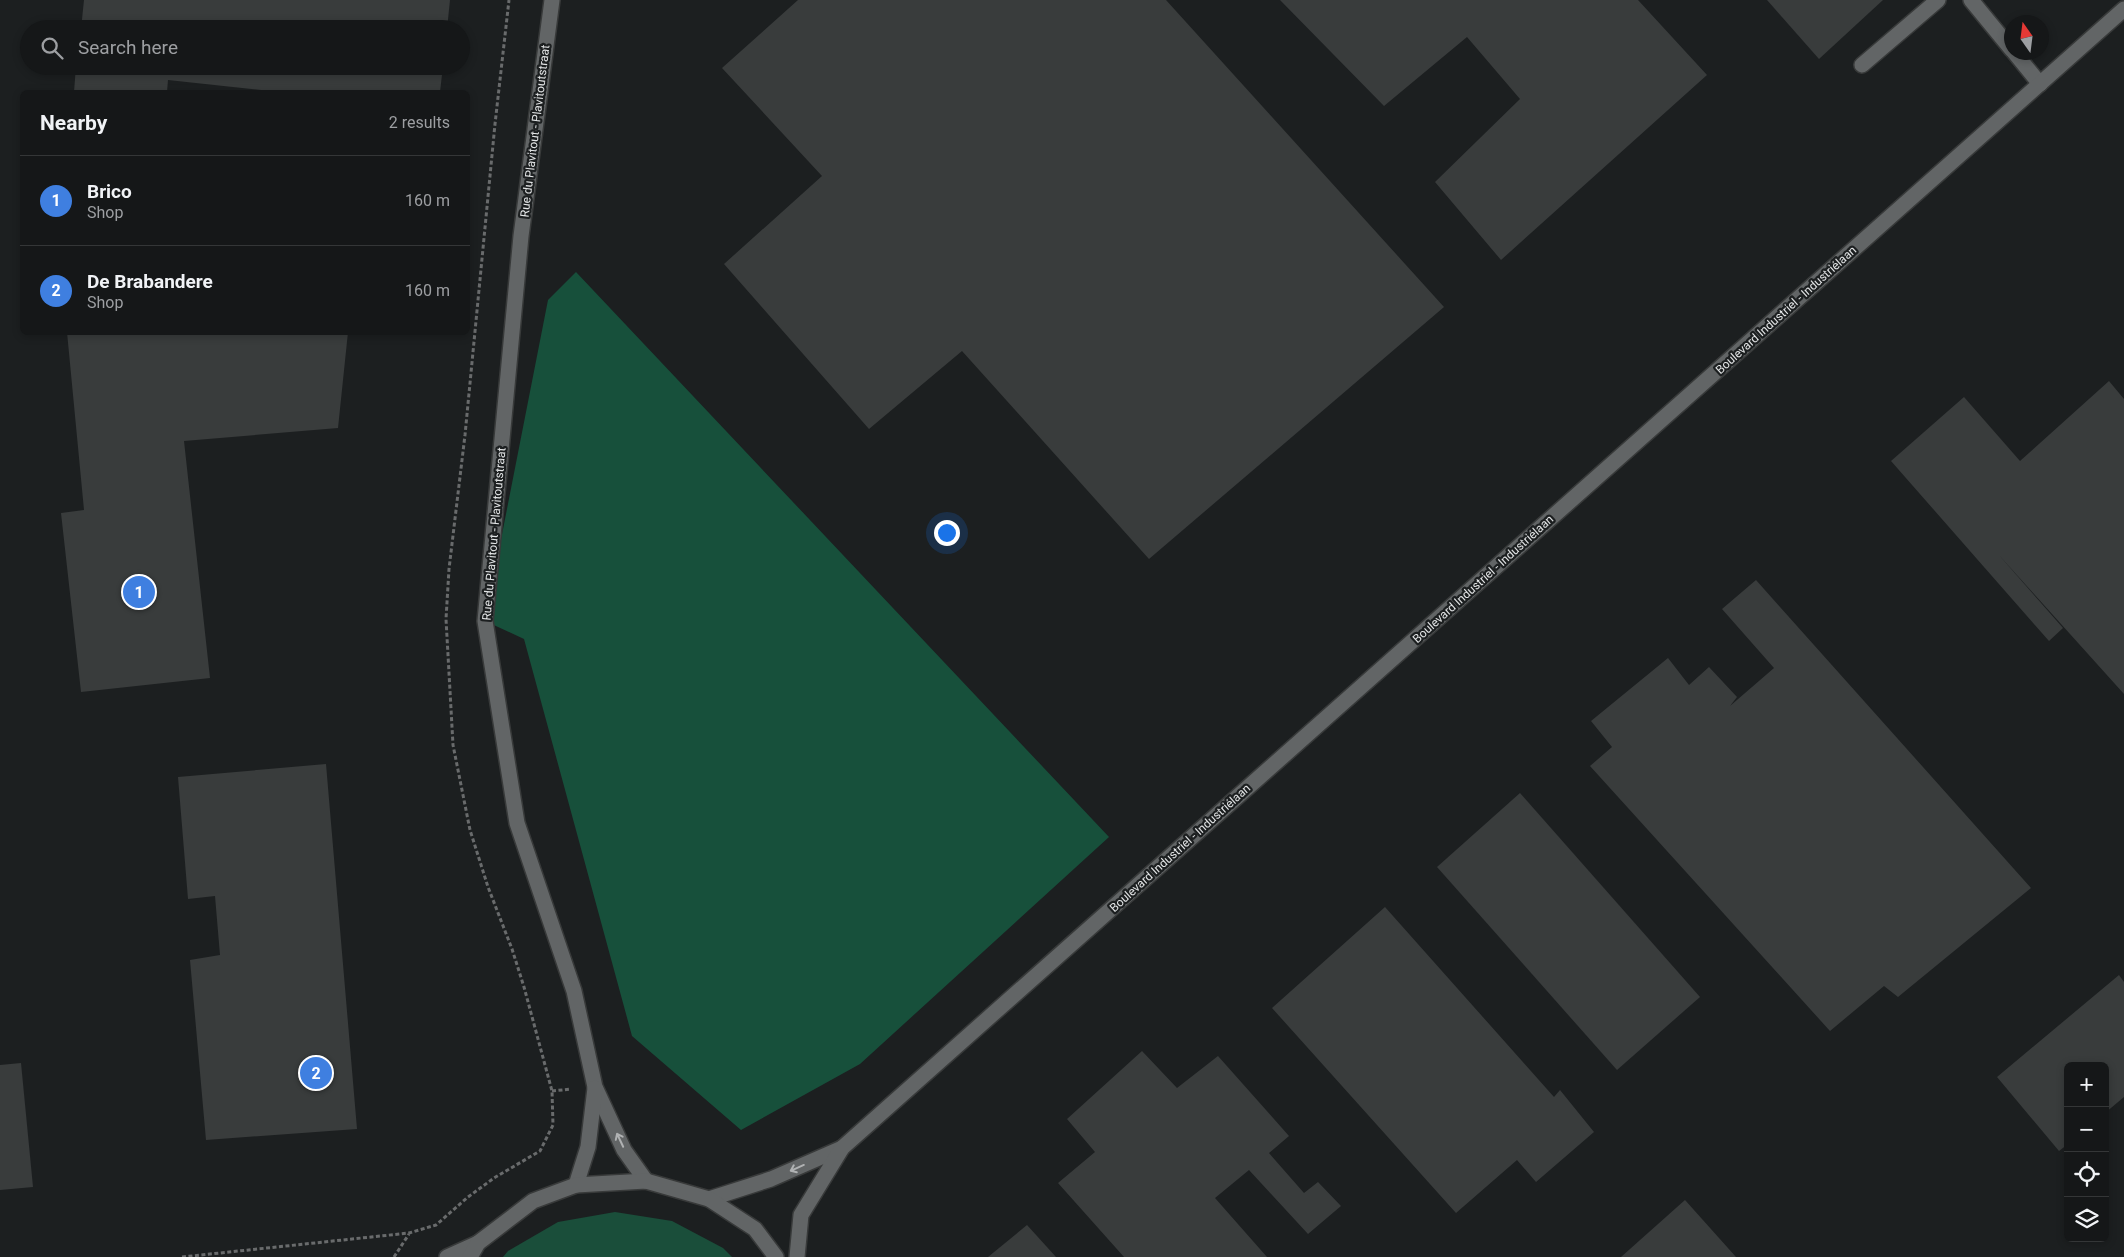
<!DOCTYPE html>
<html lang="en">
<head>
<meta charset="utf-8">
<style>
	body { margin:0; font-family:Roboto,sans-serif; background:#222425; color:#f1f3f6 }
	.controls { position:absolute; right:15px; bottom:15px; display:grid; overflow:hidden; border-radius:8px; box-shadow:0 2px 8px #0003 }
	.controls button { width:45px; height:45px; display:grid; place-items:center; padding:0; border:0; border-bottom:1px solid #343637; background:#151718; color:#f1f3f6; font:25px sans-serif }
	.compass { position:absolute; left:2004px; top:15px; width:45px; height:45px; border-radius:50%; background:#151718; box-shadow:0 2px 8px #0003; rotate:346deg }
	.you { position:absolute; left:946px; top:532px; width:18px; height:18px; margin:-12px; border:4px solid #fff; border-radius:50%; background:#1a73e8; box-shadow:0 0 0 8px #1a73e833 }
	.badge { display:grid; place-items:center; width:32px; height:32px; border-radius:50%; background:#d3b635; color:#fff; font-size:16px; font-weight:700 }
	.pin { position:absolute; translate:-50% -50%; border:2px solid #fff; box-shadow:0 1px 5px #0006 }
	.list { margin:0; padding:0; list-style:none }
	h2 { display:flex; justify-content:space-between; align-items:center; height:65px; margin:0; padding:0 20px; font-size:21px }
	h2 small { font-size:16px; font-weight:400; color:#9d9fa2 }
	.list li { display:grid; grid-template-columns:32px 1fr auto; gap:15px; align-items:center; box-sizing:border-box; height:90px; padding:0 20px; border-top:1px solid #343637 }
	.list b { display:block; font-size:19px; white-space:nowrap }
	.list p { margin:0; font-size:16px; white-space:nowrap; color:#9d9fa2 }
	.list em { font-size:16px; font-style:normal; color:#9d9fa2 }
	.icon { flex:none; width:28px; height:28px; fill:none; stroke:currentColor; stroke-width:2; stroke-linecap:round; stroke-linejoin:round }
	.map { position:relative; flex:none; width:2124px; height:1257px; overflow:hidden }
	.search { position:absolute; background:#151718; box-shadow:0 2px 8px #0003; left:20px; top:20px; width:450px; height:55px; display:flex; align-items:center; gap:12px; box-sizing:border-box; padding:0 18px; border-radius:28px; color:#9d9fa2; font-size:19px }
	.panel { position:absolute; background:#151718; box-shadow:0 2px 8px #0003; left:20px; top:90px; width:450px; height:245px; border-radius:8px }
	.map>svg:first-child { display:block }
</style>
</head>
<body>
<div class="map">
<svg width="2124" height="1257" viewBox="0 0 2124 1257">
	<rect width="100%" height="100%" fill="#1c1f20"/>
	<polygon fill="#1a4e3a" points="615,1212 672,1221 723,1248 732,1257 503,1257 508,1251 558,1222"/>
	<polygon fill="#17503b" points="576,272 1109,837 860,1064 741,1130 632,1036 524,639 485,621 548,300"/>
	<g fill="#393c3c">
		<polygon points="84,0 450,0 447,29 81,29"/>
		<polygon points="798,0 1166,0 1444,307 1149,559 962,351 869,429 724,264 822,176 722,68"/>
		<polygon points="1280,0 1638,0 1707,75 1501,260 1435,182 1520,99 1467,37 1384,106"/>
		<polygon points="1767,0 1883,0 1819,59"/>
		<polygon points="76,66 443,66 440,92 280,92 168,80 167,92 74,92"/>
		<polygon points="67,332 348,332 338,428 184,441 210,678 81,692 61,513 84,510"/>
		<polygon points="2109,381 2124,399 2124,694 1998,554 2063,628 2049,641 1891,461 1964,397 2020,461"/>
		<polygon points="1756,580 2031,888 1898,997 1884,986 1830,1031 1590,766 1612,747 1591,721 1668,658 1689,685 1709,667 1737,697 1730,706 1774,668 1722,609"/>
		<polygon points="326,764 357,1129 206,1140 190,960 220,955 215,896 188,899 178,777"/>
		<polygon points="1520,793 1700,997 1617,1070 1437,867"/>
		<polygon points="1385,907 1554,1097 1560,1090 1594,1132 1536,1182 1517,1160 1456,1213 1272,1008"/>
		<polygon points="2119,975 2124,982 2124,1097 2105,1113 2105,1066 2068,1066 2068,1144 2059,1151 1997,1077"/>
		<polygon points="1142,1051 1177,1088 1218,1056 1289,1136 1269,1153 1304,1193 1318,1182 1341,1206 1308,1234 1249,1170 1215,1198 1267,1257 1124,1257 1058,1183 1095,1152 1067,1119"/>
		<polygon points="21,1063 33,1187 0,1190 0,1065"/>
		<polygon points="1685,1200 1736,1257 1621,1257"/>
		<polygon points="1027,1225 1056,1257 988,1257"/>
	</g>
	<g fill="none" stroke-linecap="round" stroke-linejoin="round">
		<defs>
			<g id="lane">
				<polyline points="1971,0 2012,50"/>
				<polyline points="2014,52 2040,84"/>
				<polyline points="1862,65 1938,0"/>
			</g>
			<g id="street">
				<polyline points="552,0 521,236 485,621 517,823 574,991 595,1087 624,1150 646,1181"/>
				<polyline points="576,1185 588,1147 595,1088"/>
				<polyline points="447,1257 478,1243"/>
			</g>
			<g id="secondary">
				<polyline points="709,1199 771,1179 842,1148"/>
				<polyline points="470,1257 478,1243 533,1201 576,1185 646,1181 709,1199 755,1229 776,1257"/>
				<polyline points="797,1257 801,1215 842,1148 2124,9"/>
			</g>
		</defs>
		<use href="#lane" stroke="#383a3a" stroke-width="18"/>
		<use href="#street" stroke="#383a3a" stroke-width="18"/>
		<use href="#secondary" stroke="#383a3a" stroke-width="18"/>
		<g stroke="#696b6c" stroke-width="3" stroke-dasharray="4 2.5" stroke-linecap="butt">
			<polyline points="552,1091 571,1089"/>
			<polyline points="182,1257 409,1233 436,1225 468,1197 494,1178 540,1151 553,1125 552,1091 524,987 512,949 488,887 470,830 453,745 446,619 449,569 465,435 495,124 509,0"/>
			<polyline points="394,1257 409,1234"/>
		</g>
		<use href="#lane" stroke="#626566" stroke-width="15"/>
		<use href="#street" stroke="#626566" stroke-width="15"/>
		<use href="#secondary" stroke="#626566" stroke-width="15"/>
	</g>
	<defs><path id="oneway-shaft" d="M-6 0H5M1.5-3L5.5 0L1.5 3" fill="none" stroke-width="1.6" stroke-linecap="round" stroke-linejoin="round" transform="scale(1.25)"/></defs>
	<g stroke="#b0b2b3">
		<use href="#oneway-shaft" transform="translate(620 1140) rotate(-115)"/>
		<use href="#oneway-shaft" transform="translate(797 1168) rotate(156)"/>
	</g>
	<g text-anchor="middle" stroke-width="4.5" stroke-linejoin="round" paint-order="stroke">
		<g font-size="12" fill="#e4e6e7" stroke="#1c1f20">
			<text transform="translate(535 131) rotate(-83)" y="4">Rue du Plavitout - Plavitoutstraat</text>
			<text transform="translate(1786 310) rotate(-42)" y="4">Boulevard Industriel - Industriélaan</text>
			<text transform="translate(494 534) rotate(-85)" y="4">Rue du Plavitout - Plavitoutstraat</text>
			<text transform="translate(1483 579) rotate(-42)" y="4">Boulevard Industriel - Industriélaan</text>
			<text transform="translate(1180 848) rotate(-42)" y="4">Boulevard Industriel - Industriélaan</text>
		</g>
	</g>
</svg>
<div class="controls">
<button>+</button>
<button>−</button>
<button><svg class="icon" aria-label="locate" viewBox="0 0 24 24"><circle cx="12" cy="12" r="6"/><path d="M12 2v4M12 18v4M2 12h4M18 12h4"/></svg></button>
<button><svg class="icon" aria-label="layers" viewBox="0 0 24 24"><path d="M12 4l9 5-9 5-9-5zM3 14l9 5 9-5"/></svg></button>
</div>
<svg class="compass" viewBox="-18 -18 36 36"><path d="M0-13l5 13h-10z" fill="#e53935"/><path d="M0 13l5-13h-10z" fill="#9d9fa2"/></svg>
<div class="you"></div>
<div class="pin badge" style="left:139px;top:592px;background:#3f7fe0">1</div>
<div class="pin badge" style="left:316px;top:1073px;background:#3f7fe0">2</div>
<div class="search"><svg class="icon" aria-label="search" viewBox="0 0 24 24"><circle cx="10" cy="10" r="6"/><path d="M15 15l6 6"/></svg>Search here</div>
<section class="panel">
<h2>Nearby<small>2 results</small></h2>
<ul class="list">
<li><span class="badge" style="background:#3f7fe0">1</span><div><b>Brico</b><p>Shop</p></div><em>160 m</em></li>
<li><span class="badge" style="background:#3f7fe0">2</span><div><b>De Brabandere</b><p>Shop</p></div><em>160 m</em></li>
</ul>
</section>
</div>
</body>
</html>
